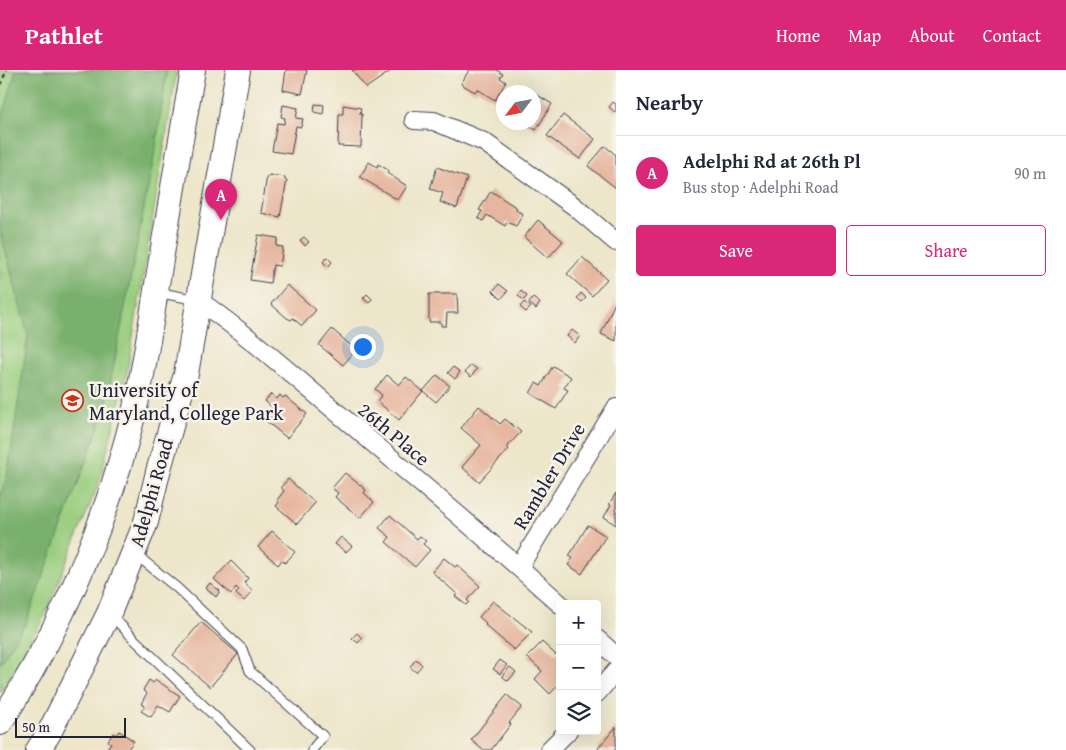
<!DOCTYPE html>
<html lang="en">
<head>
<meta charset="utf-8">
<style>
	body { margin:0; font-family:"Gentium Book Plus",serif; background:#f2f2f3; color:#1f2937 }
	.controls { position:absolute; right:15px; bottom:15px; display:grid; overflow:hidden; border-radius:5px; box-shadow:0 5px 20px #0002 }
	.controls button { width:45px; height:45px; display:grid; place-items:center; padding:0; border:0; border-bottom:1px solid #e0e1e3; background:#fff; color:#1f2937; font:25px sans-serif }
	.compass { position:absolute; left:496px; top:15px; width:45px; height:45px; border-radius:50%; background:#fff; box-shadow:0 5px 20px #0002; rotate:238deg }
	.scale { position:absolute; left:15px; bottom:12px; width:111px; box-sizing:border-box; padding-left:5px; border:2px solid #22223b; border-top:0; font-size:14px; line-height:18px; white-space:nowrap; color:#22223b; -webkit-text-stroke:4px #f7f3e8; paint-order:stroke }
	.you { position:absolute; left:362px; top:276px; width:18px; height:18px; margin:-12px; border:4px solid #fff; border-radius:50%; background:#1a73e8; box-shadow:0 0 0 8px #1a73e833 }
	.badge { display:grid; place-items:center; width:32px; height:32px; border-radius:50%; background:#db2777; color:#fff; font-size:16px; font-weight:700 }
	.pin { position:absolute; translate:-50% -41px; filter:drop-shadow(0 1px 2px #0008) }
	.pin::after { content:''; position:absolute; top:26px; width:18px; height:15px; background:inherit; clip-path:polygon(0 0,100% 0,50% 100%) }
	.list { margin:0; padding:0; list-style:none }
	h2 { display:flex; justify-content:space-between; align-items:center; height:65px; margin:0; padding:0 20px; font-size:21px }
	h2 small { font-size:16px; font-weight:400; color:#747a83 }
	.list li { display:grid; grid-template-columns:32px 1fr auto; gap:15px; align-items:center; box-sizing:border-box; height:75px; padding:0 20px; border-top:1px solid #e0e1e3 }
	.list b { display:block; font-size:19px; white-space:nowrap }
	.list p { margin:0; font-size:16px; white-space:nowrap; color:#747a83 }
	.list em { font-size:16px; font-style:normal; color:#747a83 }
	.actions { display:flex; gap:10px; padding:15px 20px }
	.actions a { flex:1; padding:11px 0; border:1px solid #db2777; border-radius:5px; text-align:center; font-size:18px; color:#db2777 }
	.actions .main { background:#db2777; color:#fff }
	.icon { flex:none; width:28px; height:28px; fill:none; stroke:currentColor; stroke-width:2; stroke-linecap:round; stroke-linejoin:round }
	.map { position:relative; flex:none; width:616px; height:680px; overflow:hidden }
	header { display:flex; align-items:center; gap:30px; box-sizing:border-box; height:70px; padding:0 25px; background:#db2777; color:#fff }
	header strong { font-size:24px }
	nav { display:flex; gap:28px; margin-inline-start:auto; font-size:18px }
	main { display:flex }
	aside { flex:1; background:#fff }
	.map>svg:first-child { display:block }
</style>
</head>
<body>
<header>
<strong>Pathlet</strong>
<nav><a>Home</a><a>Map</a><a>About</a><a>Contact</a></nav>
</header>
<main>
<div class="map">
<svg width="616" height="680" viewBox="0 0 616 680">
	<rect width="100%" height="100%" fill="#f7f3e8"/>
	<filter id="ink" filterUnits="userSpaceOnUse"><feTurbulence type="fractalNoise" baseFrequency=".02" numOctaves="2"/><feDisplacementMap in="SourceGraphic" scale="10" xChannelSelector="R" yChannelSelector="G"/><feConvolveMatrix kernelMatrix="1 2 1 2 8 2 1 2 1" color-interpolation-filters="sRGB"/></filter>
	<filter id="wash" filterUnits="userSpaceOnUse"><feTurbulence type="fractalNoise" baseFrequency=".0096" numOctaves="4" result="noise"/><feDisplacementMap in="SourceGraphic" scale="20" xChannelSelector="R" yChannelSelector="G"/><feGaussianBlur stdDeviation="1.12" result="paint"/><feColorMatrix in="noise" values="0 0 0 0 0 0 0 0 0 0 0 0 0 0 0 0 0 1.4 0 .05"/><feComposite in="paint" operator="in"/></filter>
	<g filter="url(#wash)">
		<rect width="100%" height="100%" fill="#ede6ca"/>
		<polygon fill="#99cd7e" stroke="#5e785c" points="0,0 177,0 127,303 99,413 44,547 0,623"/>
		<polygon fill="#7ab06d" stroke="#4e6954" points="16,0 167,0 156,76 105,341 26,553 0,594 0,428 8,401 28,266 0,160 0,56"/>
		<g id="blocks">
			<g fill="#e6b69f">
				<polygon points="286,0 307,0 302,24 283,20"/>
				<polygon points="352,0 392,0 366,18"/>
				<polygon points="469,0 497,0 503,4 500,8 506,12 495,30 477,19 475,22 461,14"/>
				<polygon points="517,18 523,22 526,18 552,34 536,60 524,52 534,52 534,22 514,22"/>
				<polygon points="613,32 616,34 616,43 609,37"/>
				<polygon points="315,34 324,35 323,44 314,42"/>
				<polygon points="283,35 298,38 296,48 303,49 301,57 296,56 291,84 272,81 277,53 284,54 285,48 281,47"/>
				<polygon points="343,35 361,38 360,44 362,44 361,77 338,76 339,44 343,44"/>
				<polygon points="563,45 595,69 580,89 547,66"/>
				<polygon points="605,76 616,85 616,118 588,96"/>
				<polygon points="369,92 377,97 378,94 388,100 387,103 407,116 398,130 360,107"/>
				<polygon points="437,97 467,108 457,138 440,132 443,123 430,119"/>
				<polygon points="269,105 285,107 285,110 287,110 280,147 261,143 267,106 269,107"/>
				<polygon points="491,121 517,138 516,140 523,144 516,156 507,152 505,156 487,145 483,151 478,148 482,141 479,140"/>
				<polygon points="538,150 563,171 548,188 524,167"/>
				<polygon points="258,165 278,168 276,176 283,177 280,196 273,195 270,213 250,210"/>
				<polygon points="304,167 309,172 305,176 300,170"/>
				<polygon points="327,187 332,192 328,197 323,192"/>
				<polygon points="582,187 607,209 592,226 567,204"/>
				<polygon points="499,214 508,221 501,229 493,221"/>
				<polygon points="287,215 316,240 302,256 293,248 291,250 287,248 271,234"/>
				<polygon points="521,221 527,226 524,230 518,226"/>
				<polygon points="581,223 586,228 582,232 577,228"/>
				<polygon points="367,224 372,229 369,233 363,228"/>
				<polygon points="429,224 457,224 458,243 447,243 446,256 441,256 441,252 429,252"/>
				<polygon points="533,228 540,233 536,239 529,233"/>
				<polygon points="616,230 616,271 601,264"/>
				<polygon points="524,232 531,237 526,242 520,237"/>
				<polygon points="332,259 356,280 343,295 319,275"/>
				<polygon points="572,260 580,266 575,273 567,266"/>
				<polygon points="471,295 477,299 471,307 465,302"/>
				<polygon points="553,296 571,307 564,318 568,320 556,339 530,323 536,313 541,316"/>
				<polygon points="453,297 460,302 455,309 448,303"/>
				<polygon points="387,305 399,315 406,307 423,321 399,350 377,331 382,325 375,319"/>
				<polygon points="437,305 450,316 436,332 423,321"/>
				<polygon points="271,324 277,329 280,325 283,328 285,326 307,344 287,368 267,352 276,341 265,331"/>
				<polygon points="479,336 500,354 505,349 521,362 507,377 509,379 479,412 462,397 481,375 461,358"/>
				<polygon points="345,403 366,420 364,423 374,432 360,448 335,427 338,423 332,418"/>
				<polygon points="288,409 315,433 297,454 276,436 279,432 277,430 284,421 281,417"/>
				<polygon points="616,423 616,455 604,447 611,435 609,434"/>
				<polygon points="390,445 417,469 420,466 426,471 423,474 430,480 415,497 386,472 390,467 379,458"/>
				<polygon points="588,455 606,466 582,504 568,495 573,488 569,486"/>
				<polygon points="272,461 295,482 285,493 282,490 278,495 258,477"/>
				<polygon points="341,467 352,476 346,482 335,474"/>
				<polygon points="444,488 455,497 457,495 480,516 467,530 469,532 466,535 455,526 457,524 432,502"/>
				<polygon points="231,491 248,508 244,513 253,521 244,531 236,524 239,520 236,517 231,524 214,509"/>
				<polygon points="210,513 220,521 216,527 206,518"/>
				<polygon points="493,531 532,562 514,580 485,555 486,553 479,547"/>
				<polygon points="201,552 238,584 210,617 173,585"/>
				<polygon points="357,563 362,568 358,573 352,568"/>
				<polygon points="542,572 556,585 558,583 560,585 560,613 550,624 535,609 542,601 527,587"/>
				<polygon points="416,589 422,595 416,602 410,597"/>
				<polygon points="500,590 507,595 500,604 493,599"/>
				<polygon points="510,597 516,602 508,611 502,606"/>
				<polygon points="149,610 153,613 156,610 180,626 170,642 158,635 151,647 141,641 145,636 141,634 147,623 143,620"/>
				<polygon points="507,625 522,637 509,653 511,654 491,680 483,680 471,670"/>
				<polygon points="616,657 616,680 600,680 598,678"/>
				<polygon points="119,661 134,671 127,680 112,680 108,677 111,673 108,671 113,663 116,665"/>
			</g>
		</g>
	</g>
	<g filter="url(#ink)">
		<use href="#blocks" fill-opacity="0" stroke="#403f50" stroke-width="1"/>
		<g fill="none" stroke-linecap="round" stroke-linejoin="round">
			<defs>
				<g id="lane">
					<polyline points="156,222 198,230"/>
					<polyline points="134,483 177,518 242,579 250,601 323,666 312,680"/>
					<polyline points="111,545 135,570 250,680"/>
				</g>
				<g id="street">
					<polyline points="414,50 434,51 484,72 574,136 616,172"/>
					<path d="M198 230C254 269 306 317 359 361 426 418 495 475 560 534"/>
					<polyline points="519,497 616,338"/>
					<polyline points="597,569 616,586"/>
					<polyline points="597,623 616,601"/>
					<polyline points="549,680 568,661"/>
				</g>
				<g id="secondary">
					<path d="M0 653C62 557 108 449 135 338 145 296 151 251 158 208 169 139 181 69 193 0"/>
					<polyline points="38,680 49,663 109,543 146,452 158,402 186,304 238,0"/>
				</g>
			</defs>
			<use href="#lane" stroke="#403f50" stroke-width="11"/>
			<use href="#street" stroke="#403f50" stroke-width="20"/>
			<use href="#secondary" stroke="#403f50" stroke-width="26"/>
			<polyline stroke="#403f50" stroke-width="2.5" stroke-dasharray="4 4" stroke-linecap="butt" points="0,15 7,0"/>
			<use href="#lane" stroke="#fff" stroke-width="9"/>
			<use href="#street" stroke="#fff" stroke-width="18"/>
			<use href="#secondary" stroke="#fff" stroke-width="24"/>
		</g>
	</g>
	<defs>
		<symbol id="university-ring" viewBox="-11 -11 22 22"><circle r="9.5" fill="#f7f3e8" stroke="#c8321e" stroke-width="1.5"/><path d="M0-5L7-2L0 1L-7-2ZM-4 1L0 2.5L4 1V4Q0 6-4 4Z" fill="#c8321e"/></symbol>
	</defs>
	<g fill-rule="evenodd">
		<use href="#university-ring" x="60" y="318" width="25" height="25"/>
	</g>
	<g text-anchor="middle" stroke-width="5" stroke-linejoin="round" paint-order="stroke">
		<g font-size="20" fill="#22223b" stroke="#f7f3e8" text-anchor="start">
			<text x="89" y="327">University of<tspan x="89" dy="23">Maryland, College Park</tspan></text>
		</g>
		<g font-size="20" fill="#22223b" stroke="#f7f3e8">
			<text transform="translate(394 364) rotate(40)" y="7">26th Place</text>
			<text transform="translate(549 406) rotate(-59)" y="7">Rambler Drive</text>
			<text transform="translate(151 423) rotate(-74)" y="7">Adelphi Road</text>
		</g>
	</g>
</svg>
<div class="controls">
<button>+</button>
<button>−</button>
<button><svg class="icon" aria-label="layers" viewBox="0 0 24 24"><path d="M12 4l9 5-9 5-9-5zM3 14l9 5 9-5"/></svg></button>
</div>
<svg class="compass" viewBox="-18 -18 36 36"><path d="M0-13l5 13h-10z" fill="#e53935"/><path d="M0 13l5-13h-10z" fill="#747a83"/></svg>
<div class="scale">50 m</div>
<div class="you"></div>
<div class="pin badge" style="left:221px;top:150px">A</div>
</div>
<aside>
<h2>Nearby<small></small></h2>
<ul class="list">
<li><span class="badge">A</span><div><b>Adelphi Rd at 26th Pl</b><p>Bus stop · Adelphi Road</p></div><em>90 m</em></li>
</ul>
<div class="actions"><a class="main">Save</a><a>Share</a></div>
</aside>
</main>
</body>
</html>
